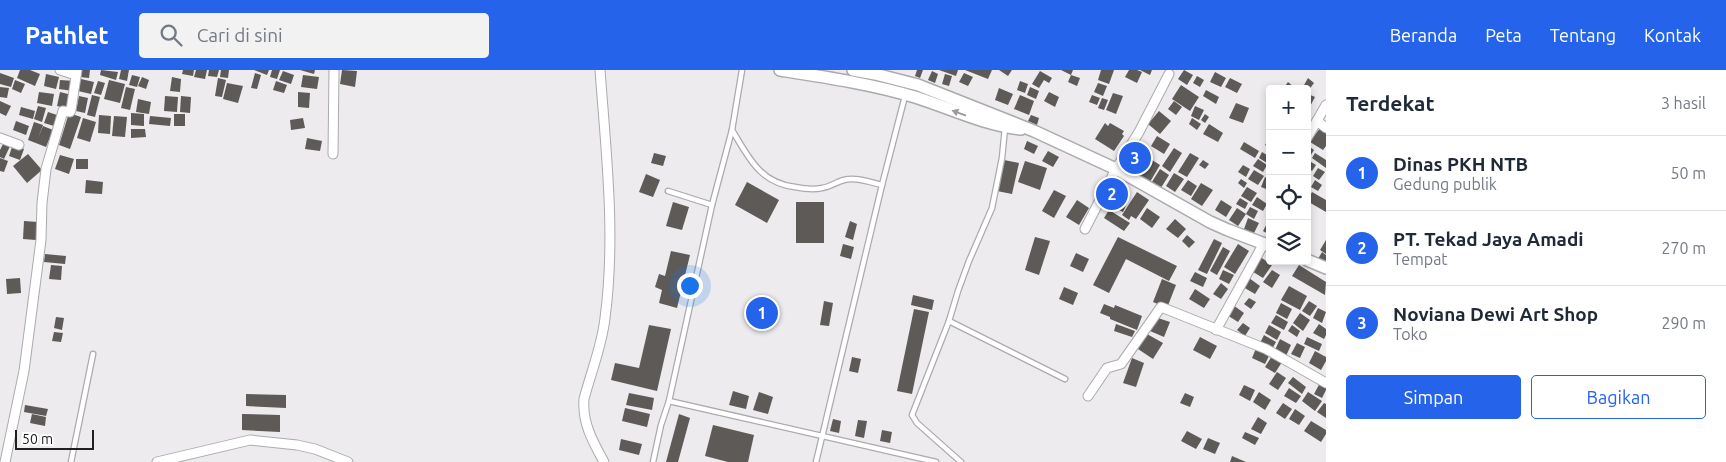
<!DOCTYPE html>
<html lang="id">
<head>
<meta charset="utf-8">
<style>
	body { margin:0; font-family:Ubuntu,sans-serif; background:#f2f2f3; color:#1f2937 }
	.controls { position:absolute; right:15px; top:15px; display:grid; overflow:hidden; border-radius:5px; box-shadow:0 2px 8px #0003 }
	.controls button { width:45px; height:45px; display:grid; place-items:center; padding:0; border:0; border-bottom:1px solid #e0e1e3; background:#fff; color:#1f2937; font:25px sans-serif }
	.scale { position:absolute; left:15px; bottom:12px; width:79px; box-sizing:border-box; padding-left:5px; border:2px solid #212021; border-top:0; font-size:14px; line-height:18px; white-space:nowrap; color:#212021; -webkit-text-stroke:4px #fff; paint-order:stroke }
	.you { position:absolute; left:689px; top:215px; width:18px; height:18px; margin:-12px; border:4px solid #fff; border-radius:50%; background:#1a73e8; box-shadow:0 0 0 8px #1a73e833 }
	.badge { display:grid; place-items:center; width:32px; height:32px; border-radius:50%; background:#2563eb; color:#fff; font-size:16px; font-weight:700 }
	.pin { position:absolute; translate:-50% -50%; border:2px solid #fff; box-shadow:0 1px 5px #0006 }
	.list { margin:0; padding:0; list-style:none }
	h2 { display:flex; justify-content:space-between; align-items:center; height:65px; margin:0; padding:0 20px; font-size:21px }
	h2 small { font-size:16px; font-weight:400; color:#747a83 }
	.list li { display:grid; grid-template-columns:32px 1fr auto; gap:15px; align-items:center; box-sizing:border-box; height:75px; padding:0 20px; border-top:1px solid #e0e1e3 }
	.list b { display:block; font-size:19px; white-space:nowrap }
	.list p { margin:0; font-size:16px; white-space:nowrap; color:#747a83 }
	.list em { font-size:16px; font-style:normal; color:#747a83 }
	.actions { display:flex; gap:10px; padding:15px 20px }
	.actions a { flex:1; padding:11px 0; border:1px solid #2563eb; border-radius:5px; text-align:center; font-size:18px; color:#2563eb }
	.actions .main { background:#2563eb; color:#fff }
	.icon { flex:none; width:28px; height:28px; fill:none; stroke:currentColor; stroke-width:2; stroke-linecap:round; stroke-linejoin:round }
	.map { position:relative; flex:none; width:1326px; height:392px; overflow:hidden }
	header { display:flex; align-items:center; gap:30px; box-sizing:border-box; height:70px; padding:0 25px; background:#2563eb; color:#fff }
	header strong { font-size:24px }
	nav { display:flex; gap:28px; margin-inline-start:auto; font-size:18px }
	.search { width:350px; height:45px; background:#f2f2f3; display:flex; align-items:center; gap:12px; box-sizing:border-box; padding:0 18px; border-radius:5px; color:#747a83; font-size:19px }
	main { display:flex }
	aside { flex:1; background:#fff }
	.map>svg:first-child { display:block }
</style>
</head>
<body>
<header>
<strong>Pathlet</strong>
<div class="search"><svg class="icon" aria-label="search" viewBox="0 0 24 24"><circle cx="10" cy="10" r="6"/><path d="M15 15l6 6"/></svg>Cari di sini</div>
<nav><a>Beranda</a><a>Peta</a><a>Tentang</a><a>Kontak</a></nav>
</header>
<main>
<div class="map">
<svg width="1326" height="392" viewBox="0 0 1326 392">
	<rect width="100%" height="100%" fill="#edebee"/>
	<g fill="#5d5a58">
		<polygon points="20,0 30,0 40,4 35,16 17,8"/>
		<polygon points="81,0 90,0 89,8 80,7"/>
		<polygon points="101,0 118,2 116,10 100,5"/>
		<polygon points="121,0 129,0 127,11 119,9"/>
		<polygon points="183,0 194,0 193,6 182,4"/>
		<polygon points="196,0 207,0 205,9 194,7"/>
		<polygon points="209,0 219,0 217,7 208,6"/>
		<polygon points="221,0 229,0 228,8 220,7"/>
		<polygon points="254,0 269,0 267,5"/>
		<polygon points="272,0 280,0 277,9 270,7"/>
		<polygon points="300,0 315,0 314,4"/>
		<polygon points="342,0 357,1 355,17 340,14"/>
		<polygon points="917,0 923,0 920,8 915,6"/>
		<polygon points="939,0 958,0 956,6"/>
		<polygon points="965,0 992,0 988,9"/>
		<polygon points="999,0 1012,0 1008,6"/>
		<polygon points="1061,0 1073,0 1071,5"/>
		<polygon points="1101,0 1114,0 1109,14 1098,10"/>
		<polygon points="1129,0 1137,0 1142,2 1137,13 1125,7"/>
		<polygon points="1140,0 1152,0 1150,5"/>
		<polygon points="1184,0 1193,5 1187,15 1178,9"/>
		<polygon points="283,1 294,5 291,14 279,10"/>
		<polygon points="932,1 938,4 935,13 928,10"/>
		<polygon points="1040,1 1052,8 1049,13 1044,10 1039,18 1032,14"/>
		<polygon points="1215,2 1226,8 1221,17 1210,12"/>
		<polygon points="0,3 14,8 11,17 0,14"/>
		<polygon points="255,3 261,5 257,19 251,18"/>
		<polygon points="964,3 973,7 968,16 959,12"/>
		<polygon points="46,4 59,7 56,19 44,16"/>
		<polygon points="945,4 952,6 949,16 942,14"/>
		<polygon points="132,5 140,7 137,17 129,15"/>
		<polygon points="303,5 319,7 317,19 301,17"/>
		<polygon points="1071,5 1080,8 1077,16 1068,12"/>
		<polygon points="1197,6 1204,10 1200,17 1193,13"/>
		<polygon points="142,7 149,10 146,19 138,16"/>
		<polygon points="172,7 181,9 180,22 170,21"/>
		<polygon points="218,8 226,10 222,27 215,26"/>
		<polygon points="1230,8 1242,14 1237,23 1225,17"/>
		<polygon points="1308,8 1314,13 1308,21 1303,17"/>
		<polygon points="81,9 94,12 91,24 78,21"/>
		<polygon points="15,10 25,14 21,23 12,19"/>
		<polygon points="60,10 74,11 73,21 59,19"/>
		<polygon points="109,10 125,14 120,33 104,29"/>
		<polygon points="98,11 105,13 101,25 94,23"/>
		<polygon points="276,11 287,15 284,23 273,20"/>
		<polygon points="1020,11 1028,14 1025,23 1017,20"/>
		<polygon points="1288,12 1296,19 1283,19"/>
		<polygon points="227,13 243,16 238,33 223,29"/>
		<polygon points="1098,13 1107,16 1103,26 1094,22"/>
		<polygon points="1181,15 1199,27 1190,41 1172,29"/>
		<polygon points="0,17 9,18 7,28 0,27"/>
		<polygon points="126,17 135,19 130,40 121,38"/>
		<polygon points="1030,17 1039,21 1036,29 1027,25"/>
		<polygon points="999,18 1013,24 1008,35 995,30"/>
		<polygon points="1206,20 1219,27 1216,34 1203,26"/>
		<polygon points="39,22 54,24 52,36 37,33"/>
		<polygon points="60,22 72,25 69,39 57,36"/>
		<polygon points="298,22 310,23 309,38 298,37"/>
		<polygon points="1049,22 1059,27 1055,37 1044,31"/>
		<polygon points="1113,23 1123,26 1116,44 1106,40"/>
		<polygon points="1308,24 1315,27 1307,42 1307,26"/>
		<polygon points="92,25 100,27 95,47 87,45"/>
		<polygon points="1020,25 1034,31 1029,45 1014,39"/>
		<polygon points="1092,25 1100,28 1097,35 1089,32"/>
		<polygon points="79,26 88,28 85,43 76,41"/>
		<polygon points="165,26 178,27 177,42 164,41"/>
		<polygon points="181,26 191,27 190,43 180,42"/>
		<polygon points="1102,28 1108,30 1104,40 1098,38"/>
		<polygon points="138,29 151,32 149,44 136,42"/>
		<polygon points="0,31 11,36 6,46 0,43"/>
		<polygon points="1174,31 1182,37 1176,45 1168,39"/>
		<polygon points="1236,33 1249,38 1243,53 1229,48"/>
		<polygon points="38,36 46,38 42,52 34,49"/>
		<polygon points="1195,36 1204,40 1199,50 1191,46"/>
		<polygon points="21,37 35,41 33,49 19,45"/>
		<polygon points="1159,41 1171,51 1160,64 1148,54"/>
		<polygon points="48,42 57,45 54,56 44,53"/>
		<polygon points="69,43 81,47 70,79 59,75"/>
		<polygon points="131,43 144,44 144,56 131,55"/>
		<rect x="174" y="44" width="11" height="12"/>
		<polygon points="1205,44 1209,47 1205,53 1201,50"/>
		<polygon points="99,45 111,46 110,64 98,63"/>
		<polygon points="1031,45 1039,48 1037,55 1028,51"/>
		<polygon points="114,46 127,47 125,67 112,66"/>
		<polygon points="150,46 171,48 170,56 149,54"/>
		<polygon points="83,48 96,52 90,72 77,68"/>
		<polygon points="303,48 305,58 291,60 290,50"/>
		<polygon points="1192,48 1201,54 1197,60 1189,54"/>
		<polygon points="16,51 29,56 26,65 13,60"/>
		<polygon points="34,52 43,55 38,68 43,56 53,60 46,77 28,70"/>
		<polygon points="1105,53 1108,56 1110,53 1124,61 1122,64 1124,66 1114,81 1095,69"/>
		<polygon points="1209,54 1223,63 1218,72 1203,64"/>
		<polygon points="1320,58 1326,62 1326,76 1323,80 1310,72"/>
		<polygon points="131,59 145,59 146,67 131,68"/>
		<polygon points="1157,66 1170,74 1164,84 1151,76"/>
		<polygon points="1270,67 1270,78 1265,75"/>
		<polygon points="307,68 322,71 320,81 305,79"/>
		<polygon points="5,70 11,74 4,89 0,87 0,80"/>
		<polygon points="1027,71 1038,76 1034,84 1024,79"/>
		<polygon points="1244,72 1259,81 1255,88 1240,79"/>
		<polygon points="13,74 24,79 20,90 9,86"/>
		<polygon points="1133,75 1148,85 1138,102 1122,92"/>
		<polygon points="1307,75 1314,80 1309,88 1307,87"/>
		<polygon points="1174,78 1182,83 1170,102 1162,96"/>
		<polygon points="1048,81 1059,87 1053,97 1042,91"/>
		<polygon points="1262,82 1270,87 1267,93 1259,88"/>
		<polygon points="654,83 666,86 663,96 651,93"/>
		<polygon points="1190,83 1199,88 1187,107 1178,102"/>
		<polygon points="1315,83 1326,90 1326,98 1312,88"/>
		<polygon points="28,84 42,100 27,113 13,96"/>
		<polygon points="60,85 74,89 69,104 55,99"/>
		<polygon points="0,88 8,91 4,102 0,101"/>
		<polygon points="1149,88 1160,95 1150,112 1138,104"/>
		<rect x="76" y="89" width="12" height="10"/>
		<polygon points="1258,89 1267,95 1263,102 1253,96"/>
		<polygon points="1004,90 1019,93 1012,124 997,121"/>
		<polygon points="1203,90 1209,94 1205,99 1199,95"/>
		<polygon points="1308,90 1316,95 1312,101 1307,97"/>
		<polygon points="1025,91 1047,98 1040,120 1018,112"/>
		<polygon points="1243,95 1250,99 1246,107 1238,102"/>
		<polygon points="1318,98 1325,102 1319,110 1313,106"/>
		<polygon points="1160,99 1169,105 1159,121 1150,115"/>
		<polygon points="1254,100 1264,106 1258,115 1248,109"/>
		<polygon points="1174,103 1184,109 1175,122 1166,116"/>
		<polygon points="646,104 660,110 653,127 639,122"/>
		<polygon points="1265,107 1270,109 1269,120 1261,117"/>
		<polygon points="1241,109 1247,113 1244,118 1238,113"/>
		<polygon points="86,110 103,112 102,124 85,123"/>
		<polygon points="1188,110 1197,116 1191,126 1181,120"/>
		<polygon points="1315,110 1322,115 1318,121 1311,117"/>
		<polygon points="747,112 779,130 767,153 735,135"/>
		<polygon points="1201,113 1213,120 1202,136 1191,129"/>
		<polygon points="1109,117 1119,124 1115,132 1104,125"/>
		<polygon points="1247,117 1257,123 1251,132 1241,126"/>
		<polygon points="1054,120 1066,126 1054,148 1042,141"/>
		<polygon points="1137,122 1149,130 1136,149 1131,146 1129,150 1122,145"/>
		<polygon points="1312,122 1326,130 1326,142 1307,131"/>
		<polygon points="1120,125 1129,129 1123,142 1115,138"/>
		<polygon points="1257,127 1267,134 1263,141 1252,135"/>
		<polygon points="1240,128 1248,133 1245,139 1236,134"/>
		<polygon points="1077,130 1089,138 1079,155 1066,147"/>
		<polygon points="1221,130 1232,137 1226,147 1215,140"/>
		<polygon points="673,132 689,137 682,160 666,156"/>
		<rect x="796" y="132" width="28" height="41"/>
		<polygon points="1250,137 1258,141 1254,149 1246,144"/>
		<polygon points="1147,138 1160,147 1152,158 1140,149"/>
		<polygon points="1237,138 1246,144 1238,156 1229,150"/>
		<polygon points="1109,140 1130,153 1124,161 1104,148"/>
		<polygon points="1248,148 1259,153 1254,163 1244,159"/>
		<polygon points="1270,148 1270,165 1263,161"/>
		<polygon points="1175,149 1186,159 1178,168 1166,159"/>
		<polygon points="24,151 38,152 36,170 23,169"/>
		<polygon points="850,151 857,154 853,170 845,167"/>
		<polygon points="1187,165 1195,172 1189,178 1182,171"/>
		<polygon points="1035,167 1050,171 1039,205 1025,200"/>
		<polygon points="1118,167 1177,196 1169,211 1126,189 1109,223 1093,215"/>
		<polygon points="1214,169 1222,173 1207,204 1198,200"/>
		<polygon points="1326,170 1326,184 1320,180"/>
		<polygon points="843,174 854,177 851,189 840,186"/>
		<polygon points="1238,174 1249,181 1235,204 1224,197"/>
		<polygon points="1223,177 1230,181 1217,205 1210,201"/>
		<polygon points="671,181 690,185 677,238 659,233 662,220 655,217 659,204 665,206"/>
		<polygon points="1322,182 1326,185 1326,194 1318,189"/>
		<polygon points="1076,183 1089,189 1083,202 1070,196"/>
		<polygon points="45,184 66,186 65,194 44,192"/>
		<polygon points="1259,186 1272,195 1263,208 1250,200"/>
		<polygon points="51,195 62,196 61,210 49,209"/>
		<polygon points="1299,195 1326,212 1325,225 1292,206"/>
		<polygon points="1223,200 1234,205 1229,214 1219,209"/>
		<polygon points="1272,200 1280,205 1272,218 1263,212"/>
		<polygon points="1195,202 1207,208 1203,217 1190,211"/>
		<polygon points="20,208 21,223 7,224 6,209"/>
		<polygon points="1249,208 1260,216 1255,224 1243,217"/>
		<polygon points="1162,209 1176,215 1167,238 1153,232"/>
		<polygon points="1221,213 1228,219 1221,229 1213,224"/>
		<polygon points="1289,216 1307,226 1300,240 1281,230"/>
		<polygon points="1064,217 1078,223 1073,235 1059,229"/>
		<polygon points="1195,219 1210,229 1204,238 1189,229"/>
		<polygon points="913,225 934,230 932,240 911,235"/>
		<polygon points="1249,228 1256,232 1251,239 1244,234"/>
		<polygon points="824,231 833,233 829,256 820,255"/>
		<polygon points="1309,231 1317,236 1310,246 1302,241"/>
		<polygon points="1281,233 1292,239 1287,249 1276,243"/>
		<polygon points="1104,234 1114,238 1115,235 1142,246 1137,260 1110,249 1110,247 1100,243"/>
		<polygon points="1233,235 1244,243 1238,252 1227,245"/>
		<polygon points="1318,238 1326,242 1322,253 1313,248"/>
		<polygon points="914,239 929,242 912,324 897,321"/>
		<polygon points="1300,243 1310,250 1303,261 1293,253"/>
		<polygon points="1276,245 1288,252 1284,260 1271,253"/>
		<polygon points="56,247 64,248 62,260 54,258"/>
		<polygon points="1155,247 1170,252 1164,267 1150,261"/>
		<polygon points="1243,253 1250,258 1245,266 1237,260"/>
		<polygon points="1116,254 1135,261 1132,267 1114,261"/>
		<polygon points="1319,254 1326,259 1326,265 1324,269 1313,263"/>
		<polygon points="649,255 671,259 657,321 611,310 615,293 639,298"/>
		<polygon points="1269,255 1281,262 1277,270 1265,263"/>
		<polygon points="1292,255 1300,261 1297,267 1288,261"/>
		<polygon points="54,262 63,263 61,272 52,271"/>
		<polygon points="1147,264 1163,273 1153,289 1138,279"/>
		<polygon points="1264,265 1276,272 1272,279 1260,273"/>
		<polygon points="1200,267 1217,276 1210,289 1193,280"/>
		<polygon points="1307,267 1322,274 1319,281 1304,274"/>
		<polygon points="1280,269 1291,275 1286,286 1275,280"/>
		<polygon points="1297,273 1305,277 1300,288 1291,284"/>
		<polygon points="1257,276 1271,282 1265,294 1252,288"/>
		<polygon points="1315,281 1326,287 1326,291 1321,300 1309,293"/>
		<polygon points="1272,286 1282,292 1275,303 1265,297"/>
		<polygon points="852,287 861,289 858,303 849,301"/>
		<polygon points="1132,288 1144,293 1136,317 1123,313"/>
		<polygon points="1277,302 1286,308 1278,320 1269,314"/>
		<polygon points="1293,307 1306,317 1302,324 1288,313"/>
		<polygon points="1321,311 1326,314 1326,320 1322,328 1314,324"/>
		<polygon points="1244,315 1255,320 1250,331 1239,325"/>
		<polygon points="1289,318 1301,326 1296,333 1284,326"/>
		<polygon points="733,321 749,326 746,339 729,335"/>
		<polygon points="759,322 773,327 768,344 753,340"/>
		<polygon points="1259,322 1271,330 1265,340 1253,332"/>
		<polygon points="1308,322 1322,331 1315,341 1302,331"/>
		<polygon points="629,323 654,328 652,340 626,335"/>
		<polygon points="1185,323 1194,327 1190,337 1180,333"/>
		<polygon points="246,324 286,325 286,338 246,336"/>
		<polygon points="1283,333 1292,339 1285,349 1276,343"/>
		<polygon points="1324,333 1326,334 1326,348 1317,342"/>
		<polygon points="25,335 48,339 46,346 24,342"/>
		<polygon points="625,338 650,344 647,357 622,351"/>
		<polygon points="1295,339 1305,346 1299,355 1289,349"/>
		<polygon points="32,344 46,347 45,356 30,353"/>
		<polygon points="242,344 280,345 280,362 242,360"/>
		<polygon points="679,344 690,348 678,392 666,392"/>
		<polygon points="1258,347 1267,353 1261,364 1251,359"/>
		<polygon points="833,349 841,351 839,363 830,361"/>
		<polygon points="858,350 867,351 864,368 855,366"/>
		<polygon points="1311,351 1326,360 1326,364 1321,372 1304,361"/>
		<polygon points="713,355 754,365 748,392 728,392 705,386"/>
		<polygon points="882,360 892,362 890,373 880,371"/>
		<polygon points="1187,361 1202,369 1196,379 1181,371"/>
		<polygon points="1245,362 1259,368 1255,375 1242,368"/>
		<polygon points="1208,368 1220,373 1215,384 1203,379"/>
		<polygon points="621,369 642,374 639,385 619,380"/>
		<polygon points="1232,386 1246,392 1230,392"/>
	</g>
	<g fill="none" stroke-linecap="round" stroke-linejoin="round">
		<defs>
			<g id="service">
				<path d="M732 60C749 88 760 113 795 117 805 119 813 120 822 118 830 117 836 112 844 110 856 107 869 112 882 115"/>
				<polyline points="668,121 712,135"/>
				<polyline points="949,251 1065,309"/>
				<polyline points="669,331 936,392"/>
				<polyline points="71,392 93,284"/>
				<polyline points="653,392 661,355 669,331 712,135 732,60 742,0"/>
				<polyline points="816,392 882,115 905,26"/>
				<polyline points="961,392 917,353 912,345 949,251 958,221 969,191 992,138 1002,88 1005,58"/>
			</g>
			<g id="minor">
				<polyline points="60,0 76,5"/>
				<path d="M600 0C606 82 616 166 605 248 602 276 591 302 584 329 582 353 593 372 604 392"/>
				<polyline points="1317,51 1326,58"/>
				<polyline points="0,68 19,75"/>
				<polyline points="1307,68 1326,35"/>
				<polyline points="333,84 334,0"/>
				<polyline points="1085,159 1116,99 1139,62 1169,4"/>
				<polyline points="1216,260 1264,173"/>
				<polyline points="1088,326 1107,298 1121,294 1161,237 1266,279 1326,313"/>
				<polyline points="5,392 24,301 41,170 42,133 46,99 63,41 70,42 71,40 77,0"/>
				<polyline points="157,392 250,370 297,375 315,379 348,392"/>
			</g>
			<g id="secondary">
				<path d="M780 0C825 7 872 14 915 27 950 38 984 55 1021 59"/>
				<polyline points="853,0 875,4 918,15 1034,61 1116,99 1210,152 1228,160 1270,176"/>
				<polyline points="1307,190 1326,198"/>
			</g>
		</defs>
		<use href="#service" stroke="#abaaad" stroke-width="7"/>
		<use href="#minor" stroke="#abaaad" stroke-width="11"/>
		<use href="#secondary" stroke="#abaaad" stroke-width="14"/>
		<use href="#service" stroke="#fff" stroke-width="4.5"/>
		<use href="#minor" stroke="#fff" stroke-width="9"/>
		<use href="#secondary" stroke="#fff" stroke-width="11"/>
	</g>
	<defs><path id="oneway-solid" d="M-6-.8H1V-3.2L6.5 0L1 3.2V.8H-6Z" transform="scale(1.25)"/></defs>
	<use fill="#9b9b9b" href="#oneway-solid" transform="translate(959 43) rotate(-160)"/>
</svg>
<div class="controls">
<button>+</button>
<button>−</button>
<button><svg class="icon" aria-label="locate" viewBox="0 0 24 24"><circle cx="12" cy="12" r="6"/><path d="M12 2v4M12 18v4M2 12h4M18 12h4"/></svg></button>
<button><svg class="icon" aria-label="layers" viewBox="0 0 24 24"><path d="M12 4l9 5-9 5-9-5zM3 14l9 5 9-5"/></svg></button>
</div>
<div class="scale">50 m</div>
<div class="you"></div>
<div class="pin badge" style="left:762px;top:243px">1</div>
<div class="pin badge" style="left:1112px;top:124px">2</div>
<div class="pin badge" style="left:1135px;top:88px">3</div>
</div>
<aside>
<h2>Terdekat<small>3 hasil</small></h2>
<ul class="list">
<li><span class="badge">1</span><div><b>Dinas PKH NTB</b><p>Gedung publik</p></div><em>50 m</em></li>
<li><span class="badge">2</span><div><b>PT. Tekad Jaya Amadi</b><p>Tempat</p></div><em>270 m</em></li>
<li><span class="badge">3</span><div><b>Noviana Dewi Art Shop</b><p>Toko</p></div><em>290 m</em></li>
</ul>
<div class="actions"><a class="main">Simpan</a><a>Bagikan</a></div>
</aside>
</main>
</body>
</html>
